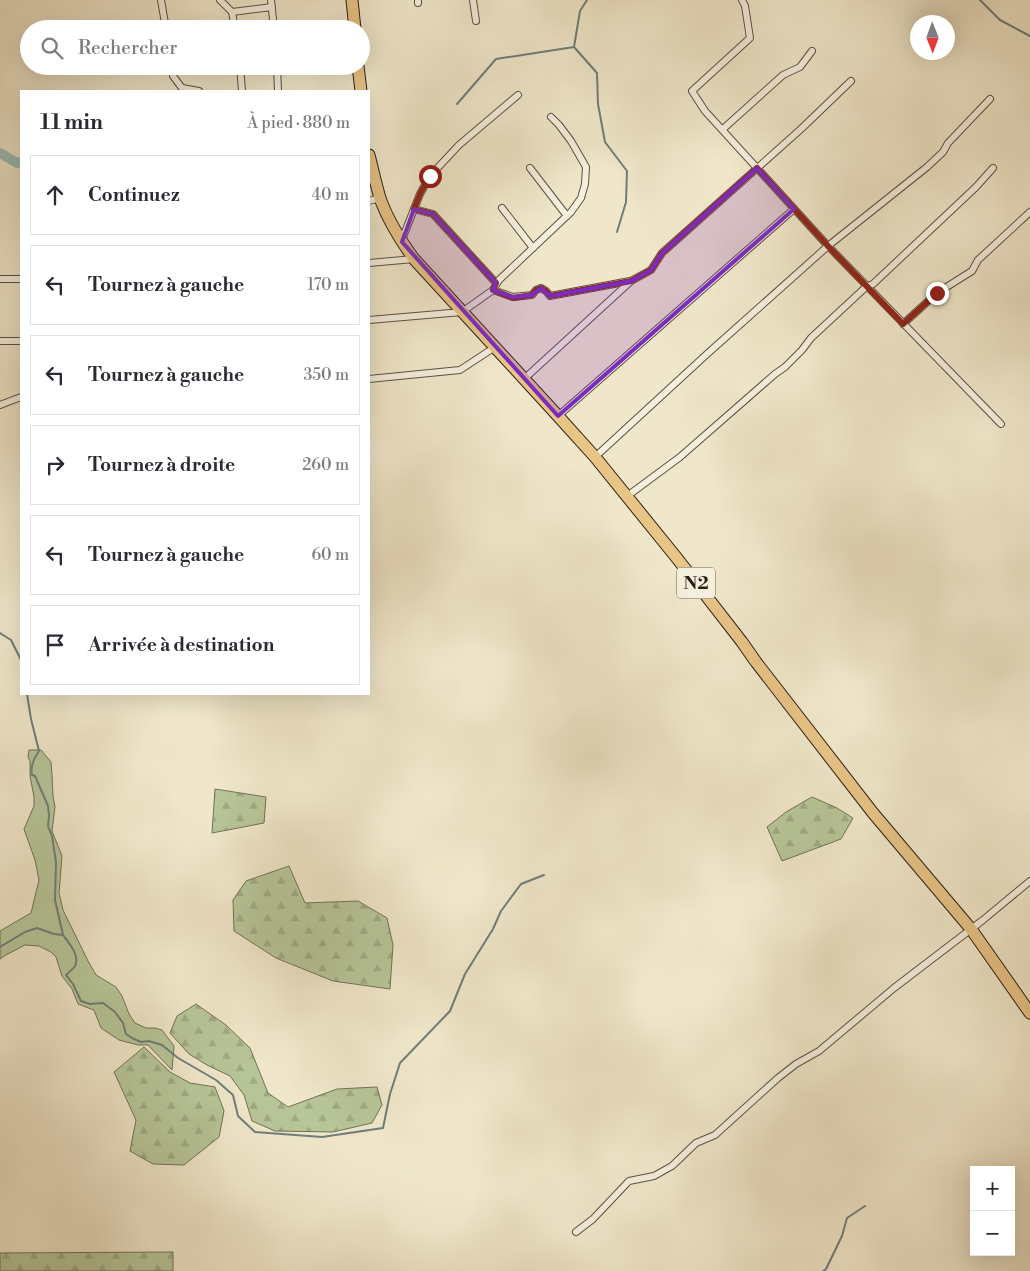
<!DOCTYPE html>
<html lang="fr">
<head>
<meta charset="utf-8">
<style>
	body { margin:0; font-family:"Libre Bodoni",serif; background:#f7f7f7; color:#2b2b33 }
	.controls { position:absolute; right:15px; bottom:15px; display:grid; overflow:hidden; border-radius:0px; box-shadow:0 5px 20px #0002 }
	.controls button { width:45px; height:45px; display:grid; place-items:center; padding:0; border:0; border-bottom:1px solid #e1e1e2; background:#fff; color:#2b2b33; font:25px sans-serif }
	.compass { position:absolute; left:910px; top:15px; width:45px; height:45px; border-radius:50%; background:#fff; box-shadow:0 5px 20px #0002; rotate:179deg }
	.stop { position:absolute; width:15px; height:15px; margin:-11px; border:4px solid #8f2418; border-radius:50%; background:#fff }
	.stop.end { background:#8f2418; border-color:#fff; box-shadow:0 1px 5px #0008 }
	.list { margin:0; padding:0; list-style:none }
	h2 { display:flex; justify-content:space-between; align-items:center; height:65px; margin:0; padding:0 20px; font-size:21px }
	h2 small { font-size:16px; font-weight:400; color:#7c7c81 }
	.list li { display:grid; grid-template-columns:32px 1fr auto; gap:15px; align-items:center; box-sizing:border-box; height:80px; margin:0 10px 10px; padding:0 10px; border:1px solid #e1e1e2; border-radius:0px }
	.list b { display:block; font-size:19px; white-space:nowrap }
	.list em { font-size:16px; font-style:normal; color:#7c7c81 }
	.icon { flex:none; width:28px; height:28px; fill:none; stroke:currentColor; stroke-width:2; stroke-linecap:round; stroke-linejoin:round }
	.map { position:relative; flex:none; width:1030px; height:1271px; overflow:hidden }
	.search { position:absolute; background:#fff; box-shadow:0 5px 20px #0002; left:20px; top:20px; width:350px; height:55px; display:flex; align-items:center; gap:12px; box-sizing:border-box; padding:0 18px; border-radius:28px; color:#7c7c81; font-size:19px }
	.panel { position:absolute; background:#fff; box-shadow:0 5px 20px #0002; left:20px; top:90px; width:350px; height:605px; border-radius:0px }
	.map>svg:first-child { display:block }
</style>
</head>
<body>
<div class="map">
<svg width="1030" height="1271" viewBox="0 0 1030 1271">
	<defs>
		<pattern id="forest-firs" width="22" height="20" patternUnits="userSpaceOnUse" patternTransform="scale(1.25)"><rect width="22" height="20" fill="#b7c699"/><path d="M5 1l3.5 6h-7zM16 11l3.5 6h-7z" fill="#9eaa83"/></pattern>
	</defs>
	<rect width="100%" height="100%" fill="#f0e7ca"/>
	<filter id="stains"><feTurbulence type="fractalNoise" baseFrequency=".004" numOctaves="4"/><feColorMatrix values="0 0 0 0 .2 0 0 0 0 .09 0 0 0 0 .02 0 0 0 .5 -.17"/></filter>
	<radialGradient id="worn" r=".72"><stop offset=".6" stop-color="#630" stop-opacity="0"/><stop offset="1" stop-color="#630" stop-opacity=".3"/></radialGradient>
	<polygon fill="#b7c699" stroke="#717258" points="29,750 41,750 51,762 52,775 53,796 55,807 52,831 62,856 59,893 63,910 88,961 96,975 116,987 122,996 129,1014 135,1023 146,1028 155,1028 162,1030 174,1046 172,1070 148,1045 138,1045 119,1040 101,1028 94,1010 78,1004 72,989 62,976 56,957 51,952 39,946 25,945 6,955 0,959 0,931 31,913 39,880 35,860 24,829 34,806 34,797 30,776 30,761 28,757"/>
	<g fill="url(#forest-firs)" stroke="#717258">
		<polygon points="215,789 266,797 264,823 212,833"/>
		<polygon points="812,797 837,808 853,818 841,839 782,861 767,827 786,812"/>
		<polygon points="289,866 305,903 358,901 387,918 393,945 390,989 333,981 276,958 234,931 233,900 246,881"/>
		<polygon points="196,1004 226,1025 250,1048 268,1093 288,1107 337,1089 377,1087 382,1105 372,1123 333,1132 275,1131 252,1121 244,1095 230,1076 207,1065 189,1054 170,1033 177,1016"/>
		<polygon points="144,1047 170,1072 190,1083 215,1087 224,1111 219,1137 184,1165 153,1164 130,1151 136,1120 114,1072"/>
		<polygon points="173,1252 173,1271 0,1271 0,1253"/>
	</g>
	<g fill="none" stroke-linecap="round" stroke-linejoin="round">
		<g stroke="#6f7e7a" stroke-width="2">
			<polyline points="587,0 580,11 574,47 597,73 598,104 605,142 627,171 626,202 617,232"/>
			<polyline points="980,0 1000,20 1030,36"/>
			<polyline points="457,104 496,59 574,47"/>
			<polyline points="0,633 11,640 21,660"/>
			<path d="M27 694 31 719 39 751C34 758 30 766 32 775L35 776 48 806 49 816 48 826 52 836 56 862 55 900 63 935"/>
			<path d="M0 947 25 932 37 928 54 934 63 935C69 943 80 955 75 966 73 969 69 972 66 975L73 984 81 1001 90 1004 103 1003 115 1012 123 1023 126 1034 132 1038 141 1042 149 1041 162 1045 178 1058 216 1080 233 1095 238 1116 255 1132 322 1137 383 1128 390 1094 400 1063 450 1011 465 974 493 929 501 911 521 884 544 875"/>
			<polyline points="823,1271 826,1269 842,1236 847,1218 865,1206"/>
		</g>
		<polyline stroke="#9cbebd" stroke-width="10" points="0,153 17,163 21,162"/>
		<defs>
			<g id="minor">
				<polyline points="161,0 166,29"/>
				<polyline points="220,0 232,12 235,29"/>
				<polyline points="271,0 274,29"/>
				<polyline points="418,0 418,3"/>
				<polyline points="473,0 476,21"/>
				<polyline points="742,0 745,6 750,38 692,91 705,111 828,246 1001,424"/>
				<polyline points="232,12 272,7"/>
				<polyline points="172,66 173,76 182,88 199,91"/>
				<polyline points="240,66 242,91"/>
				<polyline points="277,66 278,91"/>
				<polyline points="723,129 783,75 800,67 812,51"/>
				<polyline points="530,168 567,216"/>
				<polyline points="369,201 380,198"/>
				<polyline points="502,208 533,248"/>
				<polyline points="414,209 433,214 496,283"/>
				<polyline points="402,241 403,237 420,194 430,176 459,145 518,95"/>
				<polyline points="369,263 414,259"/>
				<polyline points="0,279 21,279"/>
				<polyline points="493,290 513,297 532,295 536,290 541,288 546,291 550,296 630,281"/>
				<polyline points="369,320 462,312 493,290 499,280 571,212 581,198 585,184 586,167 571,141 559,125 551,117"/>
				<polyline points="903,324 937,293 972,271 978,260 1030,212"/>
				<polyline points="0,341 21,341"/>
				<polyline points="369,379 460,370 495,347"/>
				<polyline points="524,379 631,281 651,270 662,253 801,129 851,81"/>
				<polyline points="0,405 21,397"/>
				<polyline points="558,416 794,209"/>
				<polyline points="595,457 707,354 828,246 927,167 943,152 948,143 990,99"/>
				<polyline points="626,497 680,457 775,374 785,367 802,350 811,338 867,286 873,284 976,187 993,168"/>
				<polyline points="576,1232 593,1219 629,1181 654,1176 672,1166 696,1143 715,1135 778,1078 796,1064 819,1051 894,988 983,920 1030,881"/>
			</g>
			<g id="trunk">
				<polyline points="352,0 355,29"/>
				<polyline points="358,66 361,91"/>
				<path d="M369 155C373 170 376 186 381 201 389 222 401 241 414 259L558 416 595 457 676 557 742 642 756 662 873 813 971 929 1030 1013"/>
			</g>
		</defs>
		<use href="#minor" stroke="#5c5043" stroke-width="8"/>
		<use href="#trunk" stroke="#2b1e16" stroke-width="13"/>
		<use href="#minor" stroke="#f5efdd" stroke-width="6"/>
		<use href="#trunk" stroke="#e8c485" stroke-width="11"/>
	</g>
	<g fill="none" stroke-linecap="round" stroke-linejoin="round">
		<polyline stroke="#8f2418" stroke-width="6" points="430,176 420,194 414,209 433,214 496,283 493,290 513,298 532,295 536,290 541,288 546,291 550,296 631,281 651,270 662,253 757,168 828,246 903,324 937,293"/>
	</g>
	<path fill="#7b2cbf" fill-opacity="0.2" stroke="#7b2cbf" stroke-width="4" stroke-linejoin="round" d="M757 168 794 209 558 416 402 242 414 209 433 214 496 283 493 290 513 297 532 295 541 288 550 296 631 281 651 270 662 253Z"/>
	<g text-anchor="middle" stroke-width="4" stroke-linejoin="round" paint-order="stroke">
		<rect fill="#f5efdd" stroke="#685d52" stroke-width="1" x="677" y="567.5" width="38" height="31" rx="4"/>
		<g font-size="18" font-weight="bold" fill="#2b1e16">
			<text x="696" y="589">N2</text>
		</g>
	</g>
	<rect width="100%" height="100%" filter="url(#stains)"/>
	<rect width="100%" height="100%" fill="url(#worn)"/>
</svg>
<div class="controls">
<button>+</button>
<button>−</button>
</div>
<svg class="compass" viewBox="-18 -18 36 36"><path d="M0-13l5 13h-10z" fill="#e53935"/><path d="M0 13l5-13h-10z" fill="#7c7c81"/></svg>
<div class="stop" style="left:430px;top:176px"></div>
<div class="stop end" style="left:937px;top:293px"></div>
<div class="search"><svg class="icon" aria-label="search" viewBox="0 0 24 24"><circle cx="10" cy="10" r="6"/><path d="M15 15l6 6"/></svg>Rechercher</div>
<section class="panel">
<h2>11 min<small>À pied · 880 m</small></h2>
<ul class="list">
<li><svg class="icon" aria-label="ahead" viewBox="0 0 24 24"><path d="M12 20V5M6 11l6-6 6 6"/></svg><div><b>Continuez</b></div><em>40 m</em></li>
<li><svg class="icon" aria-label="left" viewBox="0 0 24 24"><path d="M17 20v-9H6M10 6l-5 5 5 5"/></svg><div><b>Tournez à gauche</b></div><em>170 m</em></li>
<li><svg class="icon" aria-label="left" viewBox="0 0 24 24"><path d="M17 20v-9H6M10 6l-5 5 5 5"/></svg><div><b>Tournez à gauche</b></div><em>350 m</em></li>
<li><svg class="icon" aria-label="right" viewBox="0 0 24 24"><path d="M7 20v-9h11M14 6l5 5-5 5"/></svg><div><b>Tournez à droite</b></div><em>260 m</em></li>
<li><svg class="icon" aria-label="left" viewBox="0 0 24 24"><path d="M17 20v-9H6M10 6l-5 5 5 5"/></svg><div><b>Tournez à gauche</b></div><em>60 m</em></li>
<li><svg class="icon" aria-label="arrive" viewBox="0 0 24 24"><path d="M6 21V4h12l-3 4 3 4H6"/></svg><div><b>Arrivée à destination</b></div></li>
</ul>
</section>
</div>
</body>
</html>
